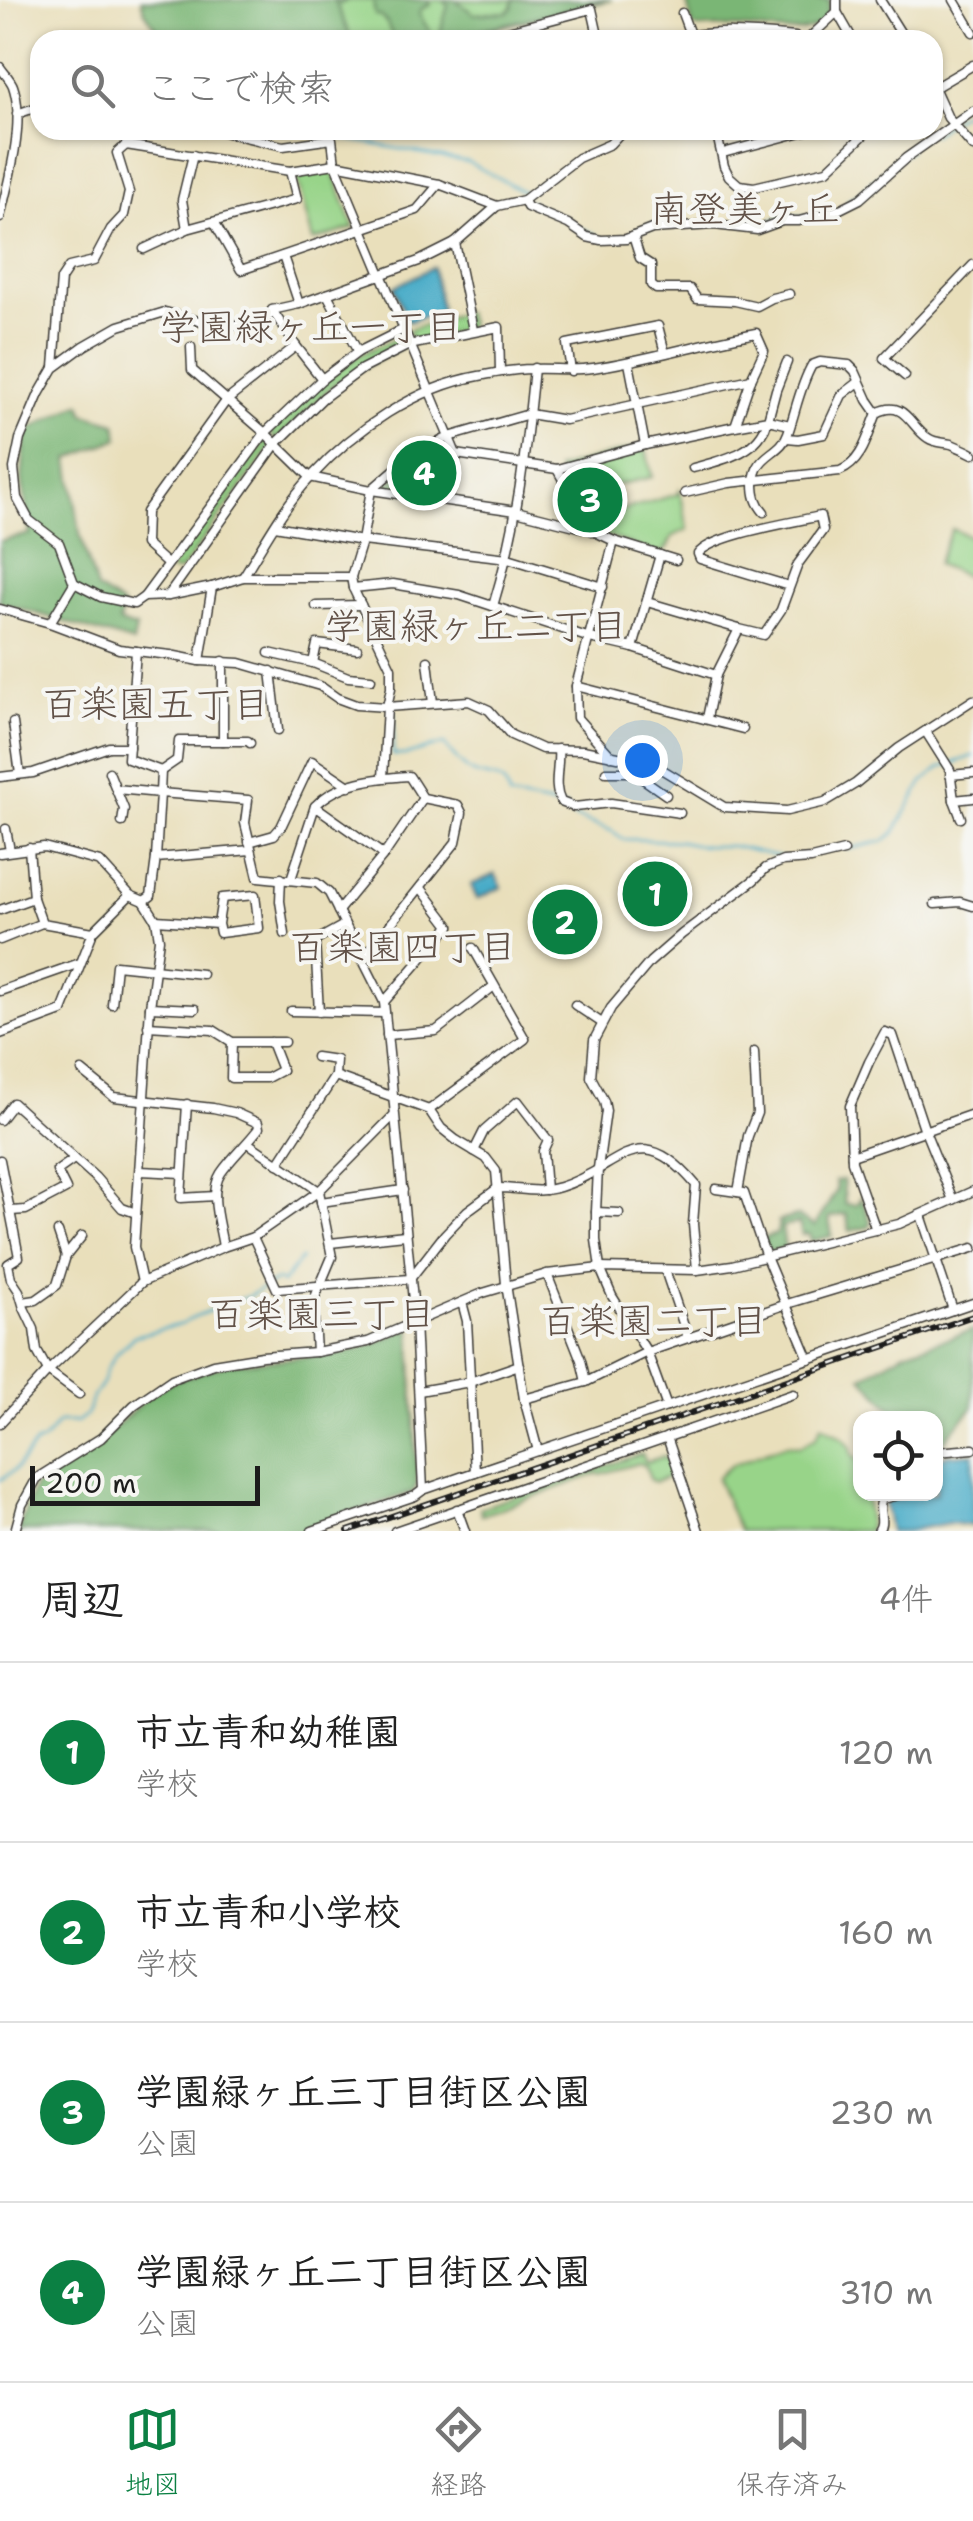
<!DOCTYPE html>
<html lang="ja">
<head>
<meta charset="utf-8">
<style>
	body { margin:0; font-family:"Shantell Sans","Klee One",sans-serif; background:#f2f2f2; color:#222 }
	.controls { position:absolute; right:30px; bottom:30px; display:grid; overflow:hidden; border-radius:20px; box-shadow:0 2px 8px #0004 }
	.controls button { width:90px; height:90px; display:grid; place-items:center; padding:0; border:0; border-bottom:2px solid #e0e0e0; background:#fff; color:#222; font:50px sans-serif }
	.scale { position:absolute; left:30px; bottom:25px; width:230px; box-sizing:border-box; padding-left:10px; border:5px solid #1c1c1c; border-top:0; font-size:28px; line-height:35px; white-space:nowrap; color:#1c1c1c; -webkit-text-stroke:8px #f6f6f2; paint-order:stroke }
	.you { position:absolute; left:642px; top:760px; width:35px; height:35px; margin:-25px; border:8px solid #fff; border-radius:50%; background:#1a73e8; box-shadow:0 0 0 15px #1a73e833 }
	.badge { display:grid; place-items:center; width:65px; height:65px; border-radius:50%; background:#0b8043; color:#fff; font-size:32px; font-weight:700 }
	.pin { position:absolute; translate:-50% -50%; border:5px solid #fff; box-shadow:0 2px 10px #0006 }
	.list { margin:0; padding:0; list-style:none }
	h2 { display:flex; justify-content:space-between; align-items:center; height:130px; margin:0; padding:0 40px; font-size:42px }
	h2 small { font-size:32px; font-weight:400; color:#767676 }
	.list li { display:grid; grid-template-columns:65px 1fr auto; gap:30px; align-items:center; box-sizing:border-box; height:180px; padding:0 40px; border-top:2px solid #e0e0e0 }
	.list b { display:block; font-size:38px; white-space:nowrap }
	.list p { margin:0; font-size:32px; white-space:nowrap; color:#767676 }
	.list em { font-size:32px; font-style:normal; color:#767676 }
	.icon { flex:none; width:55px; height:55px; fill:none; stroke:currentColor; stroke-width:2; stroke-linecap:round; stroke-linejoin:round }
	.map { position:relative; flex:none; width:973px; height:1531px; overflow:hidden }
	.search { position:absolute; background:#fff; box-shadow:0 2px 8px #0004; left:30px; right:30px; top:30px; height:110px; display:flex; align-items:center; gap:25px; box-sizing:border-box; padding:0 35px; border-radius:30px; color:#767676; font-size:38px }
	.sheet { height:850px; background:#fff }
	nav { display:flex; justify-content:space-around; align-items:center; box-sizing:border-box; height:140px; border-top:2px solid #e0e0e0; background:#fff; font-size:28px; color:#767676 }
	nav a { display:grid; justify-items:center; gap:5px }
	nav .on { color:#0b8043 }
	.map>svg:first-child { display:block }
</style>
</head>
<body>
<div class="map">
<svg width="973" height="1531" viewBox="0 0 973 1531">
	<rect width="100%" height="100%" fill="#f6f6f2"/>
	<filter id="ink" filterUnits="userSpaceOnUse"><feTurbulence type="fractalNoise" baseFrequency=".01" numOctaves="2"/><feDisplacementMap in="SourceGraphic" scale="20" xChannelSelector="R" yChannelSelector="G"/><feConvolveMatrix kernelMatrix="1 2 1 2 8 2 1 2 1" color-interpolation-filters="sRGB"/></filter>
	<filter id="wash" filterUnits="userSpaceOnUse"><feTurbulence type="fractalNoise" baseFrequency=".0048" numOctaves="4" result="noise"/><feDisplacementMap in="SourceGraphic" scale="40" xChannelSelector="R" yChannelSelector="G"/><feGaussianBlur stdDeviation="2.25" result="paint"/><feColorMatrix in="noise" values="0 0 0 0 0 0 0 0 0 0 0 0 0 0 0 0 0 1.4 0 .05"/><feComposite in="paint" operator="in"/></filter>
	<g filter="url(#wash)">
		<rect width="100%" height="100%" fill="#e9dfbb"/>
		<g fill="#98d489" stroke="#5a7852" stroke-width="2.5">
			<polygon points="333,0 612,0 446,40 352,40"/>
			<polygon points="333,171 354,228 313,241 296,176"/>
			<polygon points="465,312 469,323 466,329 415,342 411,339 408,330"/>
			<polygon points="396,338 403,339 404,343 401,347 334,384 277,439 273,438 271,431 323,382 359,355"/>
			<polygon points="266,440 271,447 180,571 171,571 172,566"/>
			<polygon points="645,445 652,477 603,488 608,507 623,510 678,494 680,490 688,529 672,537 667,548 660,555 591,530 557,469"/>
			<polygon points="445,446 453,459 442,500 383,488 411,464"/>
			<polygon points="952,529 973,538 973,579 937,564"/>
			<polygon points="822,1425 844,1439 851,1447 852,1454 860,1463 860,1472 857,1476 860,1481 860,1494 866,1494 869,1526 867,1531 739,1531 717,1478 731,1465 787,1444 800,1446 816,1437"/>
			<polygon points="642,1454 646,1462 663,1457 667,1460 673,1475 655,1482 650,1480 646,1466 639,1463 600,1474 598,1473 482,1515 480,1508"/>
		</g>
		<g fill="#7ab675" stroke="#4b6948" stroke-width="2.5">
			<polygon points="141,0 333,0 335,2 335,0 348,0 337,6 352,40 163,40 144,10"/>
			<polygon points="373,0 428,0 430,5 421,9 419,14 430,32 430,40 394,40 387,23 380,16 375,15"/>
			<polygon points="443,0 456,0 474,14 507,12 512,8 513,0 605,0 442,39 441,29 448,5"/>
			<path d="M686 0H830C829 44 774 31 746 28 730 27 714 28 699 28L693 27Z"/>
			<polygon points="81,403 85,414 116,423 119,438 69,459 80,534 97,589 123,606 119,623 136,628 133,643 0,602 0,541 30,534 22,479 26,431"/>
			<polygon points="843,1180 845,1204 857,1205 861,1197 871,1223 869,1227 850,1231 846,1214 829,1217 832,1236 811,1241 809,1234 802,1235 799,1223 782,1227 785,1248 768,1252 763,1238 777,1234 779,1221 797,1216 815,1226 837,1190 835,1181"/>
			<polygon points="408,1329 411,1330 417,1484 413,1492 300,1531 18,1531 34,1487 75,1460 108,1434 150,1395 168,1383 227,1364 339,1354 369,1346"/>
			<polygon points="973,1330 973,1407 938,1448 936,1446 936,1418 901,1418 862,1377 905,1352"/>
		</g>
		<g fill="#48acc8" stroke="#326472" stroke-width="2.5">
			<polygon points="433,267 441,311 408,322 394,287"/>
			<polygon points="495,874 502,887 477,899 471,885"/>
			<polygon points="973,1453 973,1526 949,1523 907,1531 890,1531 884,1501 900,1499 908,1494 936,1494 936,1461 947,1455"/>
		</g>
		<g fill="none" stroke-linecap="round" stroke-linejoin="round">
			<g stroke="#48acc8" stroke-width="2.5">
				<polyline points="953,119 973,106"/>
				<polyline points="933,134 946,124"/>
				<polyline points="336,137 468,162 527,193"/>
				<polyline points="530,200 532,204 567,219"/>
				<polyline points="847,201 861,193 903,154 910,150"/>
				<polyline points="771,221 780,217 802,216"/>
				<polyline points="582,229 597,235"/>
				<polyline points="634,232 654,225 670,224"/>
				<path d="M394 713 393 755H406L444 744C450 752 460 764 468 770 484 782 505 770 509 797L566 808 574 817 612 831 623 839 679 841 704 846H732L781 857"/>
				<polyline points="848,849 884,841 894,833 923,782 940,768 973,756"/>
				<polyline points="0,1480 15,1470 35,1444 43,1441 58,1422 77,1422 87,1414 93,1397 102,1384 107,1368 117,1353 134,1336 182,1324 196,1316 249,1296 277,1280 282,1283 301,1259"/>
			</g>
		</g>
	</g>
	<g filter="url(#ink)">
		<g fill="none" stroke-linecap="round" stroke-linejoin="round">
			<defs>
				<g id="minor">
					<polyline points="880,0 905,40"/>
					<polyline points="954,0 973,32"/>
					<polyline points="837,12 853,40"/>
					<polyline points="682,13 692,40"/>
					<polyline points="474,40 592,9 599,40"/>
					<path d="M669 40C710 29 753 33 795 37L799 40"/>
					<polyline points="807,40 837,12 837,0"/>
					<path d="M0 67C4 73 11 80 13 86 26 123 8 181 0 218"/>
					<polyline points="933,85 948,118 973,147"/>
					<polyline points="934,88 973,65"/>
					<polyline points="17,114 40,106"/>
					<path d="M215 130 283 146 332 139 335 164 456 454 557 469 645 445 735 426 751 379 764 351 756 333C701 343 648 360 593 368 572 371 553 368 532 369 514 369 496 373 479 376 417 387 354 430 312 476 284 505 264 543 243 577"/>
					<polyline points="716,130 724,166 729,176 739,185 754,187 827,170 869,130"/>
					<polyline points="723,153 809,130"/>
					<polyline points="524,200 527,207 568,224 587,237 601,240 626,239 652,229 714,225 757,230 782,221 799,221 836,211 860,199 906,158 973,111"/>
					<polyline points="214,222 241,270 417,210 439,184"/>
					<polyline points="187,229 182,200 193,155"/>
					<polyline points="633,236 640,258 651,265 651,285 656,289 690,289 697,299 735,301 757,306 772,298 789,294"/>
					<polyline points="455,243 473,330"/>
					<polyline points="144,249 187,229 297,199 290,171"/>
					<polyline points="283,256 299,304"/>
					<polyline points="327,294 358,352"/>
					<polyline points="272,310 296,346 322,379"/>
					<polyline points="191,347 192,370 265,433 310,477 371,490 516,511 591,530 614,541 676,560"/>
					<polyline points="629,363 645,445"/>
					<polyline points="54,367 61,279 69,267 94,261 111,229 124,215 129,192 117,153 126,145 290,171 335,164 439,184 497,206"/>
					<polyline points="571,371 567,344 658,326 665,353"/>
					<polyline points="905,376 884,358 973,265"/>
					<polyline points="735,426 768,420 776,390 787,362"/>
					<polyline points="787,438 798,439 824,434 842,395 859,382"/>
					<path d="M693 468C723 460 759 453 768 420L790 425"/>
					<polyline points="557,469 591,530"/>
					<path d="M685 493 729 483 840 471C863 462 868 434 877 413 905 398 910 427 928 438 935 443 943 442 951 444 958 447 966 450 973 454"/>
					<path d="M764 512C756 503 754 495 754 483 755 453 781 455 788 433 796 410 800 386 812 365L820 362 849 365 855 371 868 400 877 413"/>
					<polyline points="275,526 362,541 508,558 603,587"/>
					<polyline points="167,564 145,544 146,512 226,401 296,346"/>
					<polyline points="351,577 243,577 212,587 168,596 144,597 134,604 101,597 74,583 59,543 29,520 17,498 14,468 20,439 39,394 54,368 84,346 119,326 165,312 199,321 218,330 269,316 272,310 299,304 419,261 455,243 497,206 524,200 578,158 610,144 623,130"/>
					<polyline points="353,588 393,584 459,595 590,638 633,648 716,675"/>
					<polyline points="168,596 276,444 323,398 362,369 409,345 499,327 500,372"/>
					<polyline points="144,597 265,433 322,379 358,352 402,330"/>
					<polyline points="647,602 739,629 716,675 707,718"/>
					<polyline points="316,606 361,605"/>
					<path d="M493 606C517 528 526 449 534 368"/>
					<polyline points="0,609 50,623 119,649 170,655 200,661 240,663 320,686 337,698 356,705 387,707 469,701 489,710 511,735 542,749 583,750 653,764 724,807 787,811 825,802 855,784 899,748 973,700"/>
					<polyline points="50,623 74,583"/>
					<path d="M739 629 764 635 781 610 798 564 823 530 820 516C795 522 711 535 698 554L700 559 789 586"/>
					<polyline points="633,648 660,555"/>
					<polyline points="136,651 128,759 161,771 160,793 248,800 245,823 258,877 317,883 329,893 384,1002 415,1321 423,1490"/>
					<polyline points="269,653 313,663 348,677 371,679"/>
					<polyline points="200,661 212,587"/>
					<polyline points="428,661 433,703"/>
					<polyline points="313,663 317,644 357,649"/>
					<polyline points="271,671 278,730"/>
					<polyline points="576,686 743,729"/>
					<polyline points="13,723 20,774"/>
					<polyline points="926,732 950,770 954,800 973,798"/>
					<polyline points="223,741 223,661"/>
					<path d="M558 749C560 768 552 784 561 802L574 807 611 803 680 813"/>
					<polyline points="611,756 577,718 576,686 614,541"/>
					<polyline points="633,759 633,772 666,795"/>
					<polyline points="161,771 177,760 179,741 248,741 250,743"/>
					<polyline points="109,772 124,809 122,822"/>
					<polyline points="606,772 633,772"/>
					<polyline points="950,775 973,773"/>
					<polyline points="0,777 33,773 109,747 129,747"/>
					<polyline points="383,778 387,707 391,688 391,668 353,588 351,577 362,541 371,490 408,458 449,437 529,414 565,420 751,379"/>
					<polyline points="116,789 160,793 156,858"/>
					<polyline points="954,800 961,818"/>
					<polyline points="315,806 384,855"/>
					<polyline points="6,829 10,851"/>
					<polyline points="249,842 274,835 281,827 312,761 349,786"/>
					<polyline points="29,848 33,898 42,923"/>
					<polyline points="0,853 44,847 100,862 130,895 144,901 156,920 159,939 150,1007 134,1247 142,1282"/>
					<polyline points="281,878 280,901 285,934"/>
					<path d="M291 879 315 806C339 781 377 778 409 776L423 798 458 805 462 813 456 842 362 960"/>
					<polyline points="144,901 151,896 156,858 251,850"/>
					<polyline points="935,904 960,902 973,906"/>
					<polyline points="0,910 33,898"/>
					<polyline points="338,911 384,855 423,798"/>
					<polyline points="156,920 218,924 220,933 259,928 255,895 222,898 218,924"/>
					<polyline points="0,940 42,923 93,932"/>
					<polyline points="0,991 80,963"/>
					<polyline points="384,1002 450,926 421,888"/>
					<polyline points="112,1004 116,965 202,974"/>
					<polyline points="575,1005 602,1023"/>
					<polyline points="150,1007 195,1009"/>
					<polyline points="291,1011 385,1013"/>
					<polyline points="319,1012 315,941 344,925"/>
					<polyline points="148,1026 213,1030 232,1042 284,1042"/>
					<polyline points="0,1034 62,1011 93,932 130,895"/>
					<polyline points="387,1035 436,1031 494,986"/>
					<polyline points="232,1042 231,1078 267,1078 282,1070 271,1042"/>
					<polyline points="316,1057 336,1060 335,1076"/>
					<path d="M82 1071 114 1097 213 1108 236 1113 258 1123 259 1128C247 1144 232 1157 221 1173 208 1193 220 1225 223 1247"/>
					<polyline points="187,1104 181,1198 215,1196"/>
					<polyline points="429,1110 525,1039 473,948"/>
					<polyline points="0,1120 13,1103 95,1177 122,1208 136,1213"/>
					<polyline points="248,1143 319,1191 332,1257 313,1302 316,1352"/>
					<polyline points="474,1151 484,1131 518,1101 548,1140 543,1151 546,1190"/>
					<polyline points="852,1156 973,1114"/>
					<polyline points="0,1160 19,1257 8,1264 11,1279 19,1291 24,1308 34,1329 37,1351 48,1371 79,1394"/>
					<polyline points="278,1164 335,1076 429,1110 441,1128 456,1140 486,1158 496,1171 506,1284 524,1399 538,1451"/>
					<polyline points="140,1171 182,1173"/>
					<polyline points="716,1189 744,1193 766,1257 809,1359"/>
					<polyline points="738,1192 748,1136 757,1113 754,1052"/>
					<polyline points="321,1202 403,1190"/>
					<polyline points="11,1211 26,1210 66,1189 57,1171 74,1159"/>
					<polyline points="596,1212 619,1213"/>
					<polyline points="921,1215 953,1310"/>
					<polyline points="876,1230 852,1162 850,1106 869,1062 885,1032 893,1035 925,1131 953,1200"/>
					<polyline points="58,1232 66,1256"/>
					<path d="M253 1237 277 1289 410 1279 445 1234 467 1211 498 1188C520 1188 538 1194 560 1187 621 1169 637 1115 696 1185L693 1224 697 1270"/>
					<polyline points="330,1243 405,1235"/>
					<polyline points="665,1270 688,1338"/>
					<polyline points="547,1274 581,1360 586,1382"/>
					<polyline points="23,1302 36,1300 57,1285 66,1256 82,1236"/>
					<polyline points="462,1302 467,1321 475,1472"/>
					<polyline points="419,1391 470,1382 519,1365"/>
					<polyline points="524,1399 586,1382 647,1352 787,1304 973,1248"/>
					<polyline points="667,1407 647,1352 612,1296 600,1268 596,1240 596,1212 598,1168 606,1111 604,1101 591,1077 594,1040 611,1008 650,962 682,934 754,880 766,868 783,861 811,859 844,851"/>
					<polyline points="0,1423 48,1371 142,1282 223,1247 253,1237 319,1191 394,1115"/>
					<polyline points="667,1437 699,1531"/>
					<polyline points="936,1452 973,1449"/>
					<polyline points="457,1509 465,1531"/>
					<polyline points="15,1531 22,1505 37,1478 101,1438 134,1405 172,1379 213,1364 262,1356 316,1352 368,1342 483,1293 547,1274 600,1268 697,1270 732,1265 899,1224 973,1191"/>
					<polyline points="312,1531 415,1496 423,1490 475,1472 973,1303"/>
					<polyline points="395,1531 793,1394"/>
					<path d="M878 1531C886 1520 876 1510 882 1499L902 1494"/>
				</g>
			</defs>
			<use href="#minor" stroke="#3b3934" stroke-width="11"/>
			<use href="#minor" stroke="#fff" stroke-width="8"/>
			<defs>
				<polyline id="rail" points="348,1531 973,1316"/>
			</defs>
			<use href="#rail" stroke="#1c1c1c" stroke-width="6"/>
			<use href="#rail" stroke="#f6f6f2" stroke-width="2.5" stroke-dasharray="8" stroke-linecap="butt"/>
		</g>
	</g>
	<g text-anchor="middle" stroke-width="8" stroke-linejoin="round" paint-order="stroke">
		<g font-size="38" fill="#625248" stroke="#f6f6f2">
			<text x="745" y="222">南登美ヶ丘</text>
			<text x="311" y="340">学園緑ヶ丘一丁目</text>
			<text x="476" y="639">学園緑ヶ丘二丁目</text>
			<text x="156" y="717">百楽園五丁目</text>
			<text x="403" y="960">百楽園四丁目</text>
			<text x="322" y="1327">百楽園三丁目</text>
			<text x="654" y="1334">百楽園二丁目</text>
		</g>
	</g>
</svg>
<div class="controls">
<button><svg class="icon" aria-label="locate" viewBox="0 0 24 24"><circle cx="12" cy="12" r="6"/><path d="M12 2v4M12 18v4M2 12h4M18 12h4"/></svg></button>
</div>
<div class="scale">200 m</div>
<div class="you"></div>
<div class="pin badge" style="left:655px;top:894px">1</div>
<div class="pin badge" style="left:565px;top:922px">2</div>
<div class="pin badge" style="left:590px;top:500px">3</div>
<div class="pin badge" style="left:424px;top:473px">4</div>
<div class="search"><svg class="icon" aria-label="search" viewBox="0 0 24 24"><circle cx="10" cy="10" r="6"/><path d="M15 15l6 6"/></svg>ここで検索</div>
</div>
<section class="sheet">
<h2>周辺<small>4件</small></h2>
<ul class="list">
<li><span class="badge">1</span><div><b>市立青和幼稚園</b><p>学校</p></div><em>120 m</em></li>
<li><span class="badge">2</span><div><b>市立青和小学校</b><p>学校</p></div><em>160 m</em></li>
<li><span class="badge">3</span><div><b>学園緑ヶ丘三丁目街区公園</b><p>公園</p></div><em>230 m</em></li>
<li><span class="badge">4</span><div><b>学園緑ヶ丘二丁目街区公園</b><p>公園</p></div><em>310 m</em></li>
</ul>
</section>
<nav>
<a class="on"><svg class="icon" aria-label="map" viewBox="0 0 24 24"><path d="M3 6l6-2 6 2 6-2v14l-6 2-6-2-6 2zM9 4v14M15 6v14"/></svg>地図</a>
<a><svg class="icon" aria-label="directions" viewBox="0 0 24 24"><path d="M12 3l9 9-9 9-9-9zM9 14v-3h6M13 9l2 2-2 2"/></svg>経路</a>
<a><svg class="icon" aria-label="saved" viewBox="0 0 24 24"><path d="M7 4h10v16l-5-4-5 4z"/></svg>保存済み</a>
</nav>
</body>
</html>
